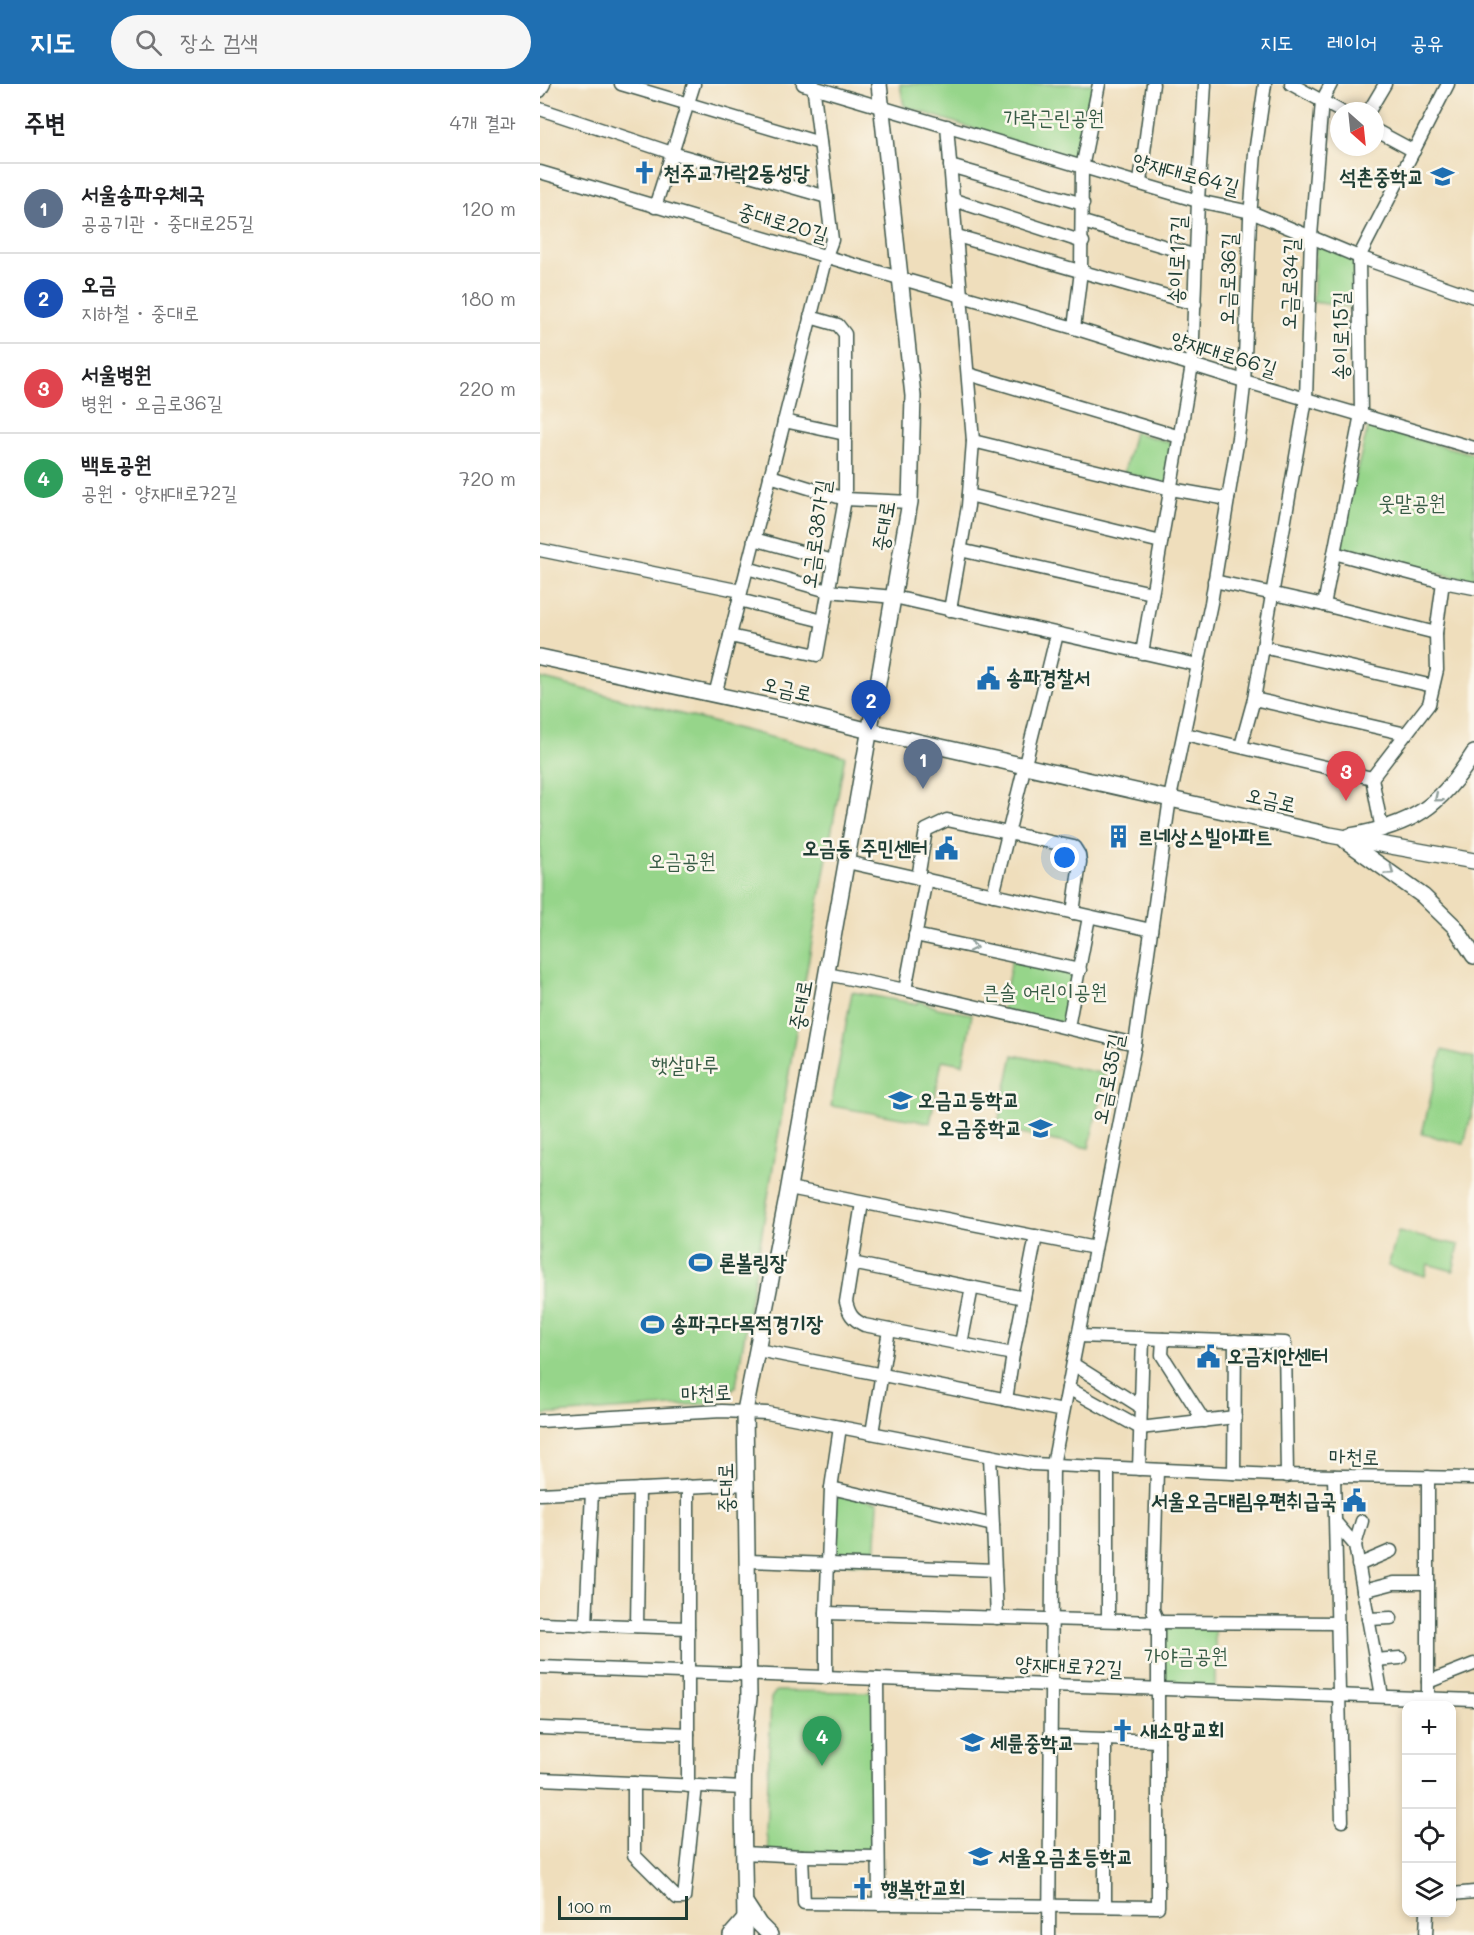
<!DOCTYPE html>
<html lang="ko">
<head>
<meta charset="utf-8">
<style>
	body { margin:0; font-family:Mali,"Poor Story",sans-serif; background:#f6f6f6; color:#202124 }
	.controls { position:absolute; right:18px; bottom:18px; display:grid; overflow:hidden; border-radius:12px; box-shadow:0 3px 9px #0003 }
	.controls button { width:54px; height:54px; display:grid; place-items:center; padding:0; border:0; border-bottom:2px solid #e0e0e0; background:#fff; color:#202124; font:30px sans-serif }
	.compass { position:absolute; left:790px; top:18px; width:54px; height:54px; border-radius:50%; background:#fff; box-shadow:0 3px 9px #0003; rotate:153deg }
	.scale { position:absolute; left:18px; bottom:15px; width:130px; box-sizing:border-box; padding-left:6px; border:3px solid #1f3d34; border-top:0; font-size:16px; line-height:21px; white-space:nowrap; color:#1f3d34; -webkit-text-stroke:4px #fbf7ec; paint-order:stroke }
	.you { position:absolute; left:525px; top:774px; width:21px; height:21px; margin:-15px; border:4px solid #fff; border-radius:50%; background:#1a73e8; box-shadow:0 0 0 9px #1a73e833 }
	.badge { display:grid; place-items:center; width:39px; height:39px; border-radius:50%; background:#1f6fb2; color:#fff; font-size:20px; font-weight:700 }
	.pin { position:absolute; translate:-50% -50px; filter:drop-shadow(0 2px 3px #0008) }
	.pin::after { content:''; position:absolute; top:32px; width:21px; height:18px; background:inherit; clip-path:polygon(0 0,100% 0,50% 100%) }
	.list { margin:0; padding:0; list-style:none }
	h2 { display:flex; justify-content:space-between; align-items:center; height:78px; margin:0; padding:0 24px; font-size:26px }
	h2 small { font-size:20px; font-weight:400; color:#757577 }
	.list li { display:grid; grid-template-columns:39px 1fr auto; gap:18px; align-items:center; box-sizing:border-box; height:90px; padding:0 24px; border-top:2px solid #e0e0e0 }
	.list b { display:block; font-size:22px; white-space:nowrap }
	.list p { margin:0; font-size:20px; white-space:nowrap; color:#757577 }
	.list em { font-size:20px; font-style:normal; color:#757577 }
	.icon { flex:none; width:33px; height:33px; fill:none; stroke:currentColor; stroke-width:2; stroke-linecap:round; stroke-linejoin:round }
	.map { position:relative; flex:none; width:934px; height:1851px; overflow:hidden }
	header { display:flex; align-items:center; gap:36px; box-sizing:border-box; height:84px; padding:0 30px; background:#1f6fb2; color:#fff }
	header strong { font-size:28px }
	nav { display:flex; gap:33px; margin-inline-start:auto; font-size:21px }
	.search { width:420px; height:54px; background:#f6f6f6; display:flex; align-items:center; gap:15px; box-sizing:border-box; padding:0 21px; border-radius:33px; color:#757577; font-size:22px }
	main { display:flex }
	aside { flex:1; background:#fff }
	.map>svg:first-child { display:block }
</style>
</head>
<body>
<header>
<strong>지도</strong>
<div class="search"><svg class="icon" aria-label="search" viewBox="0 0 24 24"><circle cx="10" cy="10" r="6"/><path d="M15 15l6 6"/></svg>장소 검색</div>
<nav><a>지도</a><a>레이어</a><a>공유</a></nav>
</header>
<main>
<aside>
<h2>주변<small>4개 결과</small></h2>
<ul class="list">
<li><span class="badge" style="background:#5c6f8a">1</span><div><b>서울송파우체국</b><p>공공기관 · 중대로25길</p></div><em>120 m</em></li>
<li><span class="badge" style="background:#1a4fb4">2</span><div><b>오금</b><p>지하철 · 중대로</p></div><em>180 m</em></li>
<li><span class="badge" style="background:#e0444e">3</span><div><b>서울병원</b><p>병원 · 오금로36길</p></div><em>220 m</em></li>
<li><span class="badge" style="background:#2e9e5b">4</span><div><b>백토공원</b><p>공원 · 양재대로72길</p></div><em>720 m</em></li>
</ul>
</aside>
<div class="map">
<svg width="934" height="1851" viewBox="0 0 934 1851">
	<rect width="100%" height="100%" fill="#fbf7ec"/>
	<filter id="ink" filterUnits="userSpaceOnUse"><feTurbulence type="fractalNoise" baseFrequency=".0167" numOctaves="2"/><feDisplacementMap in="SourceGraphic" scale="12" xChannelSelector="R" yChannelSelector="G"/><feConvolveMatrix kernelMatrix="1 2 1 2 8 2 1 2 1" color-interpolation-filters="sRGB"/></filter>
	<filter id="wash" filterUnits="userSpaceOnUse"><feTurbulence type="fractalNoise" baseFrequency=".008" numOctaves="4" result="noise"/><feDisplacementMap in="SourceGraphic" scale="24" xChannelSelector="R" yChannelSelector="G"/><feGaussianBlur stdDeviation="1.35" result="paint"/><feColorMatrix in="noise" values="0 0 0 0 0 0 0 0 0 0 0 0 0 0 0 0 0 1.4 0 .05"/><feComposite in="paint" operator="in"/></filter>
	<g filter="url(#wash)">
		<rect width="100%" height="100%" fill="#efdebc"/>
		<g fill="#96d58a" stroke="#5a895f" stroke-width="1.5">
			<polygon points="360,0 555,0 539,79 364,22"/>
			<polygon points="776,158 815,175 816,224 773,218"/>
			<polygon points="828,343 934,370 934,498 797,464"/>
			<polygon points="594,348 635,360 628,401 584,389"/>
			<polygon points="0,594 305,672 256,947 196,1302 176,1319 0,1331"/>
			<polygon points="472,875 537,887 526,940 462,926"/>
			<polygon points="312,908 377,920 379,917 398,924 432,930 423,980 402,976 390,1039 291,1022"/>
			<polygon points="902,966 934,974 934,1020 924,1060 882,1050"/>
			<polygon points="473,971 565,990 549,1064 457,1045"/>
			<polygon points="858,1148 919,1161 913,1187 888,1180 885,1192 848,1182"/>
			<polygon points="303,1411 338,1418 335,1480 292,1479 294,1414"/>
			<polygon points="618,1538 675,1538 675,1605 617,1606"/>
			<polygon points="236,1607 335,1608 335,1770 229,1767 226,1749 231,1614"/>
		</g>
	</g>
	<g filter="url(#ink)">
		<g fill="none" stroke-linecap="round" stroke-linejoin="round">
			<defs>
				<g id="minor">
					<polyline points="81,0 280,59"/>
					<polyline points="263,0 658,117 711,128 819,173 934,213"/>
					<polyline points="751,0 800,27"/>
					<polyline points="0,7 4,0"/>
					<polyline points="0,25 132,69 287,113"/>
					<polyline points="829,27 845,0"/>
					<polyline points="407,42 433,357 428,422 410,526"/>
					<polyline points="835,46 874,67"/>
					<polyline points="410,82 543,120"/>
					<polyline points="0,88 359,194 534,244 704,297 934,364"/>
					<polyline points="600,98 613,0"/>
					<polyline points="414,116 543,158"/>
					<polyline points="115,123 154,0"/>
					<polyline points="543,138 656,172"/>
					<polyline points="417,152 655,220"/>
					<polyline points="534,244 541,187 542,84 559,0"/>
					<polyline points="428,290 640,353"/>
					<polyline points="244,337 305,350"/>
					<polyline points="433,357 631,405 688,415"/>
					<polyline points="230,392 305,415 370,418"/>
					<polyline points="429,411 621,458"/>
					<polyline points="214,455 293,477"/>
					<polyline points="0,466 201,507"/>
					<polyline points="420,466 612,509"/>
					<polyline points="794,469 903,498 896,549 897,586 889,620 832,694"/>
					<polyline points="207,484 288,507 354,513 658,581"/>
					<polyline points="674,497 784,521 896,549"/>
					<polyline points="903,498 934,504"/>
					<polyline points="199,516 283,537"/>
					<polyline points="784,521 821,330 819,173 908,0"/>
					<polyline points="190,552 277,571 305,415 305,250 298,241 270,233"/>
					<polyline points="723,563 893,602"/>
					<polyline points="602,569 652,281 658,117 665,0"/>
					<polyline points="175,611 286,172 292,156 273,0"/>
					<polyline points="714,615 866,650"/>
					<polyline points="645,650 832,694"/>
					<polyline points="701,662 714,615 766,315 771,152 782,17 791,0"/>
					<polyline points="832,694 842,746"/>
					<polyline points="307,778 611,846"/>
					<polyline points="378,794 386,746 407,736 534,763 539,771 540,778 533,829"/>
					<polyline points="453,811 517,550"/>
					<polyline points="375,851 540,886"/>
					<polyline points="287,890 365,906 595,960"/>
					<polyline points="365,906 386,795"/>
					<polyline points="528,943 549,833"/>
					<polyline points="249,1104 555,1164"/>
					<path d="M322 1119 306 1218C309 1230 312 1235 324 1241L473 1270"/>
					<polyline points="312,1179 484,1214"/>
					<polyline points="538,1252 745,1259 747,1392"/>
					<polyline points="623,1255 622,1271 664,1337"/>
					<polyline points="421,1260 432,1203"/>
					<polyline points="218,1266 523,1327"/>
					<polyline points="533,1280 601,1323"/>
					<polyline points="528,1304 600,1344 695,1333"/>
					<polyline points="466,1316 473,1270 496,1152"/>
					<polyline points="0,1337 182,1327 227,1329 492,1380 736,1391 934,1394"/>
					<polyline points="332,1349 349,1246"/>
					<polyline points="450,1372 457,1534"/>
					<polyline points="599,1385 603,1254"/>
					<polyline points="694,1389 695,1257"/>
					<polyline points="794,1392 802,1737"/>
					<polyline points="148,1402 148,1702"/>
					<polyline points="291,1404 453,1441"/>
					<polyline points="0,1410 207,1400"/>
					<polyline points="796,1439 815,1461 842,1612"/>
					<polyline points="815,1461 822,1437"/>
					<polyline points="208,1477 455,1486"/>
					<polyline points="818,1481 851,1467"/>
					<polyline points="823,1507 854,1499 888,1499"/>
					<polyline points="286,1529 618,1538 798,1539"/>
					<polyline points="828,1535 851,1534"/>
					<polyline points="568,1536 568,1384"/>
					<polyline points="0,1539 148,1544"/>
					<polyline points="46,1541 52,1407"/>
					<polyline points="97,1542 99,1405"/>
					<polyline points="835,1576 860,1574"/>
					<polyline points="0,1583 934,1616"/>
					<polyline points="286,1594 286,1529 291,1404 300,1343"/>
					<polyline points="337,1595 339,1820"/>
					<polyline points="888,1598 934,1580"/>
					<polyline points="888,1620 888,1393"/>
					<polyline points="0,1644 148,1650"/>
					<polyline points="510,1653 618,1657"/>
					<polyline points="0,1695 204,1704"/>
					<polyline points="94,1699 94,1771 137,1814 144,1814 156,1702"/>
					<polyline points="204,1769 262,1772 264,1819 618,1823 618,1538 613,1526 617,1386"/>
					<polyline points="262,1772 338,1773"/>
					<polyline points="912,1810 934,1808"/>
					<polyline points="565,1822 565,1655"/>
					<polyline points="509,1851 513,1381 595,960 630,714 671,519 698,354 704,302 710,134 715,69 725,0"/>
					<polyline points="886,1851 887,1828"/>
				</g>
				<g id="major">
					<polyline points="0,573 251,627 330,647 790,751 934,777"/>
					<path d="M810 752C873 741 900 723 934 669"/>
					<polyline points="806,757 883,812 915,843 934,872"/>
					<polyline points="206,1820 219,1840 230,1851"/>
					<polyline points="191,1851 205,1835"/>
					<path d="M205 1851C205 1772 199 1692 209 1614L205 1327 247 1114 370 418 373 312 339 0"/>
				</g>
			</defs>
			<use href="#minor" stroke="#3e5548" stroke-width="15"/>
			<use href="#major" stroke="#3e5548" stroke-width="18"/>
			<use href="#minor" stroke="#fff" stroke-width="12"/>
			<use href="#major" stroke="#fff" stroke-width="15"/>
		</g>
		<defs><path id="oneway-chevron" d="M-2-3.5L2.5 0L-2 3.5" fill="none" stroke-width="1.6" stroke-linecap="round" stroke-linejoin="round" transform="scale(1.5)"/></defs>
		<g stroke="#8f9e9a">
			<use href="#oneway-chevron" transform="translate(898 714) rotate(140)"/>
			<use href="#oneway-chevron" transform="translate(850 787) rotate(36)"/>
			<use href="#oneway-chevron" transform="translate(433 863) rotate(12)"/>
		</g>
	</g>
	<defs>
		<symbol id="church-bare" viewBox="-9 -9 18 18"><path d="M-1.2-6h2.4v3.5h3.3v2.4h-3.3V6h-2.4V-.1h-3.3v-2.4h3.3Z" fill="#1f6fb2" stroke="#fbf7ec" stroke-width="2.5" paint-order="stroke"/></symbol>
		<symbol id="school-bare" viewBox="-9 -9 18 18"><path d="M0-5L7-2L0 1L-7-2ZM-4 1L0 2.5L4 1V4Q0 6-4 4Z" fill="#1f6fb2" stroke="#fbf7ec" stroke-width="2.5" paint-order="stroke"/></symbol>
		<symbol id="civic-bare" viewBox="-9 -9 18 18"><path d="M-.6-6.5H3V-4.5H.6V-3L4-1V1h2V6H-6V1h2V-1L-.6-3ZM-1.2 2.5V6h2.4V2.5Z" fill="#1f6fb2" stroke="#fbf7ec" stroke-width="2.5" paint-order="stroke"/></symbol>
		<symbol id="building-bare" viewBox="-9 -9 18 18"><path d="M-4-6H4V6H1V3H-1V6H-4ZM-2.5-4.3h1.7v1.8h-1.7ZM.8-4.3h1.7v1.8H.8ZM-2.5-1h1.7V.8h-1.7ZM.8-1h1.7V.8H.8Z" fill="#1f6fb2" stroke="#fbf7ec" stroke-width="2.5" paint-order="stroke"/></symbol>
		<symbol id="stadium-bare" viewBox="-9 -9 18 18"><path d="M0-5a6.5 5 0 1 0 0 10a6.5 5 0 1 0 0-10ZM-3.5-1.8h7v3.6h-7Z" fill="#1f6fb2" stroke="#fbf7ec" stroke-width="2.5" paint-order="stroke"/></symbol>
	</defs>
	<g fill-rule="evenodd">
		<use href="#church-bare" x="88" y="72" width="33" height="33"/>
		<use href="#school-bare" x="886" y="76" width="33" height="33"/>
		<use href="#civic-bare" x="432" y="578" width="33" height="33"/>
		<use href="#building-bare" x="562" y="736" width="33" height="33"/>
		<use href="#civic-bare" x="390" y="748" width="33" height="33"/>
		<use href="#school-bare" x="344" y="1000" width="33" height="33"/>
		<use href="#school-bare" x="484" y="1028" width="33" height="33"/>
		<use href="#stadium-bare" x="144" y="1162" width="33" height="33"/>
		<use href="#stadium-bare" x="96" y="1224" width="33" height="33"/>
		<use href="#civic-bare" x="652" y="1256" width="33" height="33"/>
		<use href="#civic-bare" x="798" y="1400" width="33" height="33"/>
		<use href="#church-bare" x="566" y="1630" width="33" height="33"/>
		<use href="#school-bare" x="416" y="1642" width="33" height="33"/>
		<use href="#school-bare" x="424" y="1756" width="33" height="33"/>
		<use href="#church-bare" x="306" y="1788" width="33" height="33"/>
	</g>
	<g text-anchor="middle" stroke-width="5" stroke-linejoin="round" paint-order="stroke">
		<g font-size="21" fill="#375b45" stroke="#fbf7ec">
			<text x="514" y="41">가락근린공원</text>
			<text x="872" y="426">웃말공원</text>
			<text x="142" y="784">오금공원</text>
			<text x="505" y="915">큰솔 어린이공원</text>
			<text x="145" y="988">햇살마루</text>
			<text x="646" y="1579">가야금공원</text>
		</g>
		<g font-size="21" font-weight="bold" fill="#1f3d34" stroke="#fbf7ec" text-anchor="start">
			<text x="123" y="96">천주교가락2동성당</text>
			<text x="884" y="100" text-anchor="end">석촌중학교</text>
			<text x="466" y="601">송파경찰서</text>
			<text x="597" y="760">르네상스빌아파트</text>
			<text x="388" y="771" text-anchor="end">오금동 주민센터</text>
			<text x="378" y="1023">오금고등학교</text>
			<text x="482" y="1051" text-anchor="end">오금중학교</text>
			<text x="179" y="1186">론볼링장</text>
			<text x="131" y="1247">송파구다목적경기장</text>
			<text x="687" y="1279">오금치안센터</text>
			<text x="797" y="1424" text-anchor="end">서울오금대림우편취급국</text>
			<text x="600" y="1653">새소망교회</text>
			<text x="450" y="1666">세륜중학교</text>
			<text x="458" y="1780">서울오금초등학교</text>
			<text x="341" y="1811">행복한교회</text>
		</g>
		<g font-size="21" fill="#1f3d34" stroke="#fbf7ec">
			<text transform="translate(646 90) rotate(15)" y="7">양재대로64길</text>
			<text transform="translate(243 139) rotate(16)" y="7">중대로20길</text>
			<text transform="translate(637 176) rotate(-88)" y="7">송이로17길</text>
			<text transform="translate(688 195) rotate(-88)" y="7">오금로36길</text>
			<text transform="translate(750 200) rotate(-88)" y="7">오금로34길</text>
			<text transform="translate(801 252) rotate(-90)" y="7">송이로15길</text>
			<text transform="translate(684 270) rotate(17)" y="7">양재대로66길</text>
			<text transform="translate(344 442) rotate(-81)" y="7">중대로</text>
			<text transform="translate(276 450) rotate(-82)" y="7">오금로38가길</text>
			<text transform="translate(247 605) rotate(13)" y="7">오금로</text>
			<text transform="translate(731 716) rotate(13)" y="7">오금로</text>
			<text transform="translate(261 921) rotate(-80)" y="7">중대로</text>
			<text transform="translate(568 995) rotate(-79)" y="7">오금로35길</text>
			<text transform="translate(166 1309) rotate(-2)" y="7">마천로</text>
			<text transform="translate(814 1373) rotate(1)" y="7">마천로</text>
			<text transform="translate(186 1404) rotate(-91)" y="7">중대로</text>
			<text transform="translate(529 1582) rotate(3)" y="7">양재대로72길</text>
		</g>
	</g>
</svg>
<div class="controls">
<button>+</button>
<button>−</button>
<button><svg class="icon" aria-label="locate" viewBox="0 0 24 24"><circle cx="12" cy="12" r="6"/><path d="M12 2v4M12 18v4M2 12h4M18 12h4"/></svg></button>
<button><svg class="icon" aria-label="layers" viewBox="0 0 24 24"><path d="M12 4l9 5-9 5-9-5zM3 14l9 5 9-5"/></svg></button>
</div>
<svg class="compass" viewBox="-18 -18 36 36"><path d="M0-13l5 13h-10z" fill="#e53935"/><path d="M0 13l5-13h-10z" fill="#757577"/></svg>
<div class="scale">100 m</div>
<div class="you"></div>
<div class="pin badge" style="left:383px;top:705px;background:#5c6f8a">1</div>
<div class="pin badge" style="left:331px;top:646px;background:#1a4fb4">2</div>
<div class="pin badge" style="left:806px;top:717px;background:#e0444e">3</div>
<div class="pin badge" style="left:282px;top:1682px;background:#2e9e5b">4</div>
</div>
</main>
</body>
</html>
